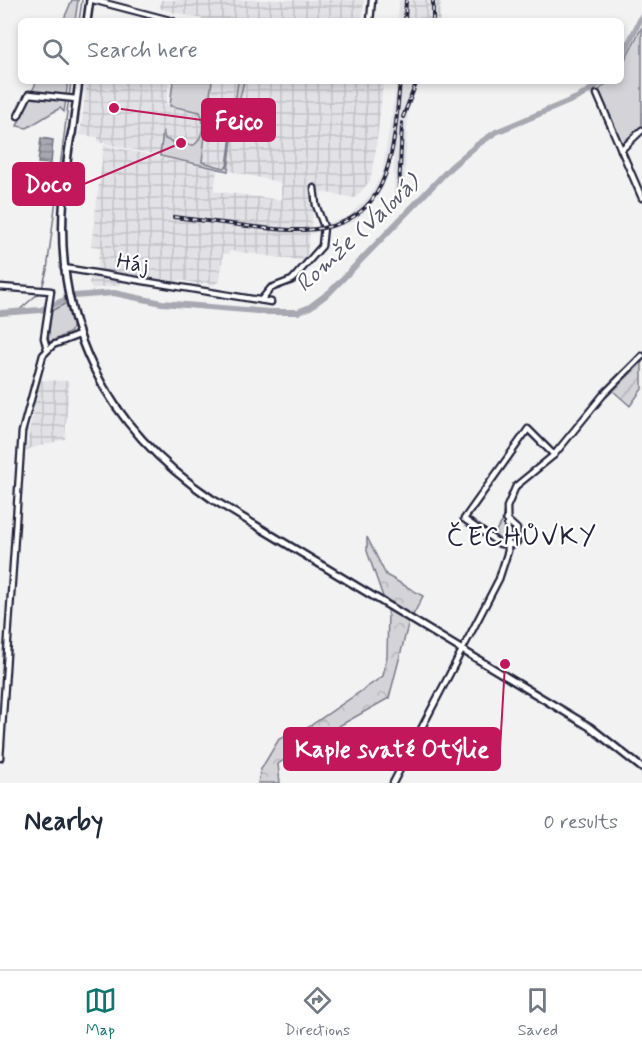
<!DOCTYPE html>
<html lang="en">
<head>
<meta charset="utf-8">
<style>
	body { margin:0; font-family:Mynerve,sans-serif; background:#f6f6f7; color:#1f2937 }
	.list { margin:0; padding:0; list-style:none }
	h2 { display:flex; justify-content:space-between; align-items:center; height:78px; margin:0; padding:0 24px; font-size:26px }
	h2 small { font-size:20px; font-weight:400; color:#747a83 }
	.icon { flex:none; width:33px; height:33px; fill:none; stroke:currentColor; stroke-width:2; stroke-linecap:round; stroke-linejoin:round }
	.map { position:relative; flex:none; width:642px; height:783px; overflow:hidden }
	.search { position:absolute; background:#fff; box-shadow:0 3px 9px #0003; left:18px; right:18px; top:18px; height:66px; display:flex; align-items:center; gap:15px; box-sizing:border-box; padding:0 21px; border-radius:9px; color:#747a83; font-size:22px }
	.sheet { height:186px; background:#fff }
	nav { display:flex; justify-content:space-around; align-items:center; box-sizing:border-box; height:84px; border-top:2px solid #e0e1e3; background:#fff; font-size:16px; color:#747a83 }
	nav a { display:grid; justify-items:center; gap:3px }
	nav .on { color:#0f766e }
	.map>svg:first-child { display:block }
</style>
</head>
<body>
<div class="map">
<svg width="642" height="783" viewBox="0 0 642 783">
	<defs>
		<pattern id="industrial-grid" width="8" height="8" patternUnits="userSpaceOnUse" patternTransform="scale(1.5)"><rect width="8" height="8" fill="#e2e2e6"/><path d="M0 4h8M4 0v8" fill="none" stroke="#c2c2c6"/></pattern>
		<pattern id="forest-crowns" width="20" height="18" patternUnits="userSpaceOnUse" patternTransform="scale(1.5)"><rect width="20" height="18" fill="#d3d3d8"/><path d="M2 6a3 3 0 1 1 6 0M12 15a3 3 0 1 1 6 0" fill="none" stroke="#b5b5ba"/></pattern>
		<pattern id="park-tufts" width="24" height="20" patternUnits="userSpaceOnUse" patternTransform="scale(1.5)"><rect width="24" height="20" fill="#d3d3d8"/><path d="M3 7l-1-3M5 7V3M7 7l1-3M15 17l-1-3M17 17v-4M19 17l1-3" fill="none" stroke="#b5b5ba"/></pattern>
		<pattern id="garden-furrows" width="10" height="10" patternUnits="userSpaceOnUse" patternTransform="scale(1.5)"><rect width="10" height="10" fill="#d3d3d8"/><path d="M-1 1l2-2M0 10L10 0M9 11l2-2" fill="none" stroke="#b5b5ba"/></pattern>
		<pattern id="water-rules" width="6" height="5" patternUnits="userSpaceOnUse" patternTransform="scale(1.5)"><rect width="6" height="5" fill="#a8a8b2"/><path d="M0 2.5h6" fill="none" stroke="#888892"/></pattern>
	</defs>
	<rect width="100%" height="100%" fill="#f2f2f3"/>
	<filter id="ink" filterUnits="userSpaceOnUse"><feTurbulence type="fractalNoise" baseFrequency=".0167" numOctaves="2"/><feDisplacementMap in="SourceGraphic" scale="12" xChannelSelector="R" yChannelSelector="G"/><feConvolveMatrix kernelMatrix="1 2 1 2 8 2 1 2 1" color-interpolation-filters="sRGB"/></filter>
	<g filter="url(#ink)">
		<g fill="#e2e2e6">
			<polygon points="399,0 409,0 408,21 398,21"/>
			<polygon points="397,81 407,81 410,86 413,81 419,81 408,111 404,191 394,206 394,142 383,188 371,205 351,223 311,234 312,228 348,217 371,194 382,174"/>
		</g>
		<g fill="url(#industrial-grid)">
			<polygon points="161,0 364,0 362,21 211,21 164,10 160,8"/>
			<polygon points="409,0 441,0 440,21 408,21"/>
			<polygon points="87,81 169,81 166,104 170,105 173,81 381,81 383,85 376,149 370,181 355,198 321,192 319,206 314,205 306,261 230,251 229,254 223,254 220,281 213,285 204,282 197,287 195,283 179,280 178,284 97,270 100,247 91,246 104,145 217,170 214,191 281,200 281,186 279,182 98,142 98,137 80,135"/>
			<polygon points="92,276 121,280 120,285 92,289 89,282"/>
			<polygon points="39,380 69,381 65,439 26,450"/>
		</g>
		<g fill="#d3d3d8" stroke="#7a7a8a" stroke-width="1.5">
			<polygon points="72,0 78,0 75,21 63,21"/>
			<polygon points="642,27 642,128 622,147 597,92 609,81 621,81 621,67"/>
			<polygon points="37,81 68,81 66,96 31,93"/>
			<path d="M173 81H212L206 123 220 126 219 132 228 135 225 137 222 133 216 136 205 135 202 162 224 168 227 166 238 81H244L237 110 240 111 239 124H234L228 171 160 156 163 131 165 139 173 142V145H194C203 139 205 121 200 112L170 106Z"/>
			<polygon points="30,96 66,99 64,112 60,108 27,128 17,126"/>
			<polygon points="67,303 73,323 71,332 48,343 51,311"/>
		</g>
		<polygon fill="url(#forest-crowns)" stroke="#7a7a8a" stroke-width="1.5" points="367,537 386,575 423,596 408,625 389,698 314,740 278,764 280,783 258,783 261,769 279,739 307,728 383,676 387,656 388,611 367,551"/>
		<polygon fill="url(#park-tufts)" stroke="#7a7a8a" stroke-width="1.5" points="503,513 506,513 504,544 491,537 503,521"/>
		<polygon fill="url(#garden-furrows)" stroke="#7a7a8a" stroke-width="1.5" points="642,359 642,389 630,406 612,390"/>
		<polygon fill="url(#water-rules)" stroke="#727282" stroke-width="1.5" points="41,138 53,140 51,164 38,163"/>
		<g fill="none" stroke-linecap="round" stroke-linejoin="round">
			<g stroke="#727282" stroke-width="1.5">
				<polyline points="79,21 82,0"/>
				<polyline points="42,288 47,270 71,81"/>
				<polyline points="17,312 40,292"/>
			</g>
			<g stroke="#a8a8b2" stroke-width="6">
				<polyline points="621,59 642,16"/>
				<polyline points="0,313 41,310 74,296 114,293 162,303 269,312 298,312 310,307 330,292 451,167 477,145 496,132 579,97 604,81"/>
			</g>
			<defs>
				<g id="minor">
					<polyline points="93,0 173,21"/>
					<polyline points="370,21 372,0"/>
					<polyline points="597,94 642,198"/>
					<polyline points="18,116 29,94 76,99"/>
					<polyline points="621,150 642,130"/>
					<polyline points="64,268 271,302"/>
					<polyline points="0,287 51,291 44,338 47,349"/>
					<polyline points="261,300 271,288 292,280 322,246 324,227 316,205 314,188"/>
					<polyline points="506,519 517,529 517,542 513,545 500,544 464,519 528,429 554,455"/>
					<polyline points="0,758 22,432 43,355 53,345 79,335"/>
					<polyline points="393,783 499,579 508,551 507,507 516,486 554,455 603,395 642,356"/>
				</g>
				<g id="major">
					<polyline points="87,21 90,0"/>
					<path d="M72 131C67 152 66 174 64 195 53 324 105 427 212 499L590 727 642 768"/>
					<polyline points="72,134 79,81"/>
				</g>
			</defs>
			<use href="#minor" stroke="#22223b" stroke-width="9"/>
			<use href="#major" stroke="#22223b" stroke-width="10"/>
			<use href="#minor" stroke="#fff" stroke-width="4.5"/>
			<use href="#major" stroke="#fff" stroke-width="5"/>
			<defs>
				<g id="rail">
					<polyline points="405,21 406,0"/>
					<polyline points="433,21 433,0"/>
					<polyline points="403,117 417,81"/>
					<polyline points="399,192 402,123"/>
					<path d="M174 217C198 220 222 223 247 226 296 232 355 239 381 185 395 155 397 114 400 81"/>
				</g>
			</defs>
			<use href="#rail" stroke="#22223b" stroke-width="4"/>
			<use href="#rail" stroke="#fff" stroke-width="1.5" stroke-dasharray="4.5" stroke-linecap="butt"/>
		</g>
	</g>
	<g text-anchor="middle" stroke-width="4.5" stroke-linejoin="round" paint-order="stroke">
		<g font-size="22" fill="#22223b" stroke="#fff">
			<text transform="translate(133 262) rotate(9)" y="8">Háj</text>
		</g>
		<g font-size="24" font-style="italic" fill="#58586b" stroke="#fff">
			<text transform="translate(357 233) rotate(-43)" y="8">Romže (Valová)</text>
		</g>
		<g font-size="26" letter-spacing="1.5" fill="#22223b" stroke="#fff">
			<text x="522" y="545">ČECHŮVKY</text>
		</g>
	</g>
	<path fill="none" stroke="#c2185b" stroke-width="2" d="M114 108L202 120M181 143L84 184M505 664L500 749"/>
	<g fill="#c2185b" stroke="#fff" stroke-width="2">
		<circle cx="114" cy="108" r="6"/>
		<circle cx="181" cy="143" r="6"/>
		<circle cx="505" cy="664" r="6"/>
	</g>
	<g fill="#c2185b" stroke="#c2185b" stroke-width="2">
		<rect x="202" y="99" width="73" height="42" rx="6"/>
		<rect x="13" y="163" width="71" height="42" rx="6"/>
		<rect x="284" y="728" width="216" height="42" rx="6"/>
	</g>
	<g font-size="24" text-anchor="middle" font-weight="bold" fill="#fff">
		<text x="239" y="129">Feico</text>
		<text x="48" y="192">Doco</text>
		<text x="392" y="757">Kaple svaté Otýlie</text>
	</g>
</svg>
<div class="search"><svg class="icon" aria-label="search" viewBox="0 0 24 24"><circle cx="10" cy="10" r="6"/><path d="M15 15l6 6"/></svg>Search here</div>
</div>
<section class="sheet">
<h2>Nearby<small>0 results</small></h2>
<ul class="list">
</ul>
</section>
<nav>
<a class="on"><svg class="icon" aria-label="map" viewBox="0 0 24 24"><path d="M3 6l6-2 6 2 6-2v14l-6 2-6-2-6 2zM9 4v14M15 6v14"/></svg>Map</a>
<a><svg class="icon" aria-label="directions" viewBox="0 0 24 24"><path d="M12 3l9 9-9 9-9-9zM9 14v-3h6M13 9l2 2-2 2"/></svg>Directions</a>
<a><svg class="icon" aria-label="saved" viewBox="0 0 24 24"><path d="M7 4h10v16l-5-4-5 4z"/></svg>Saved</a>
</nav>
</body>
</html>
